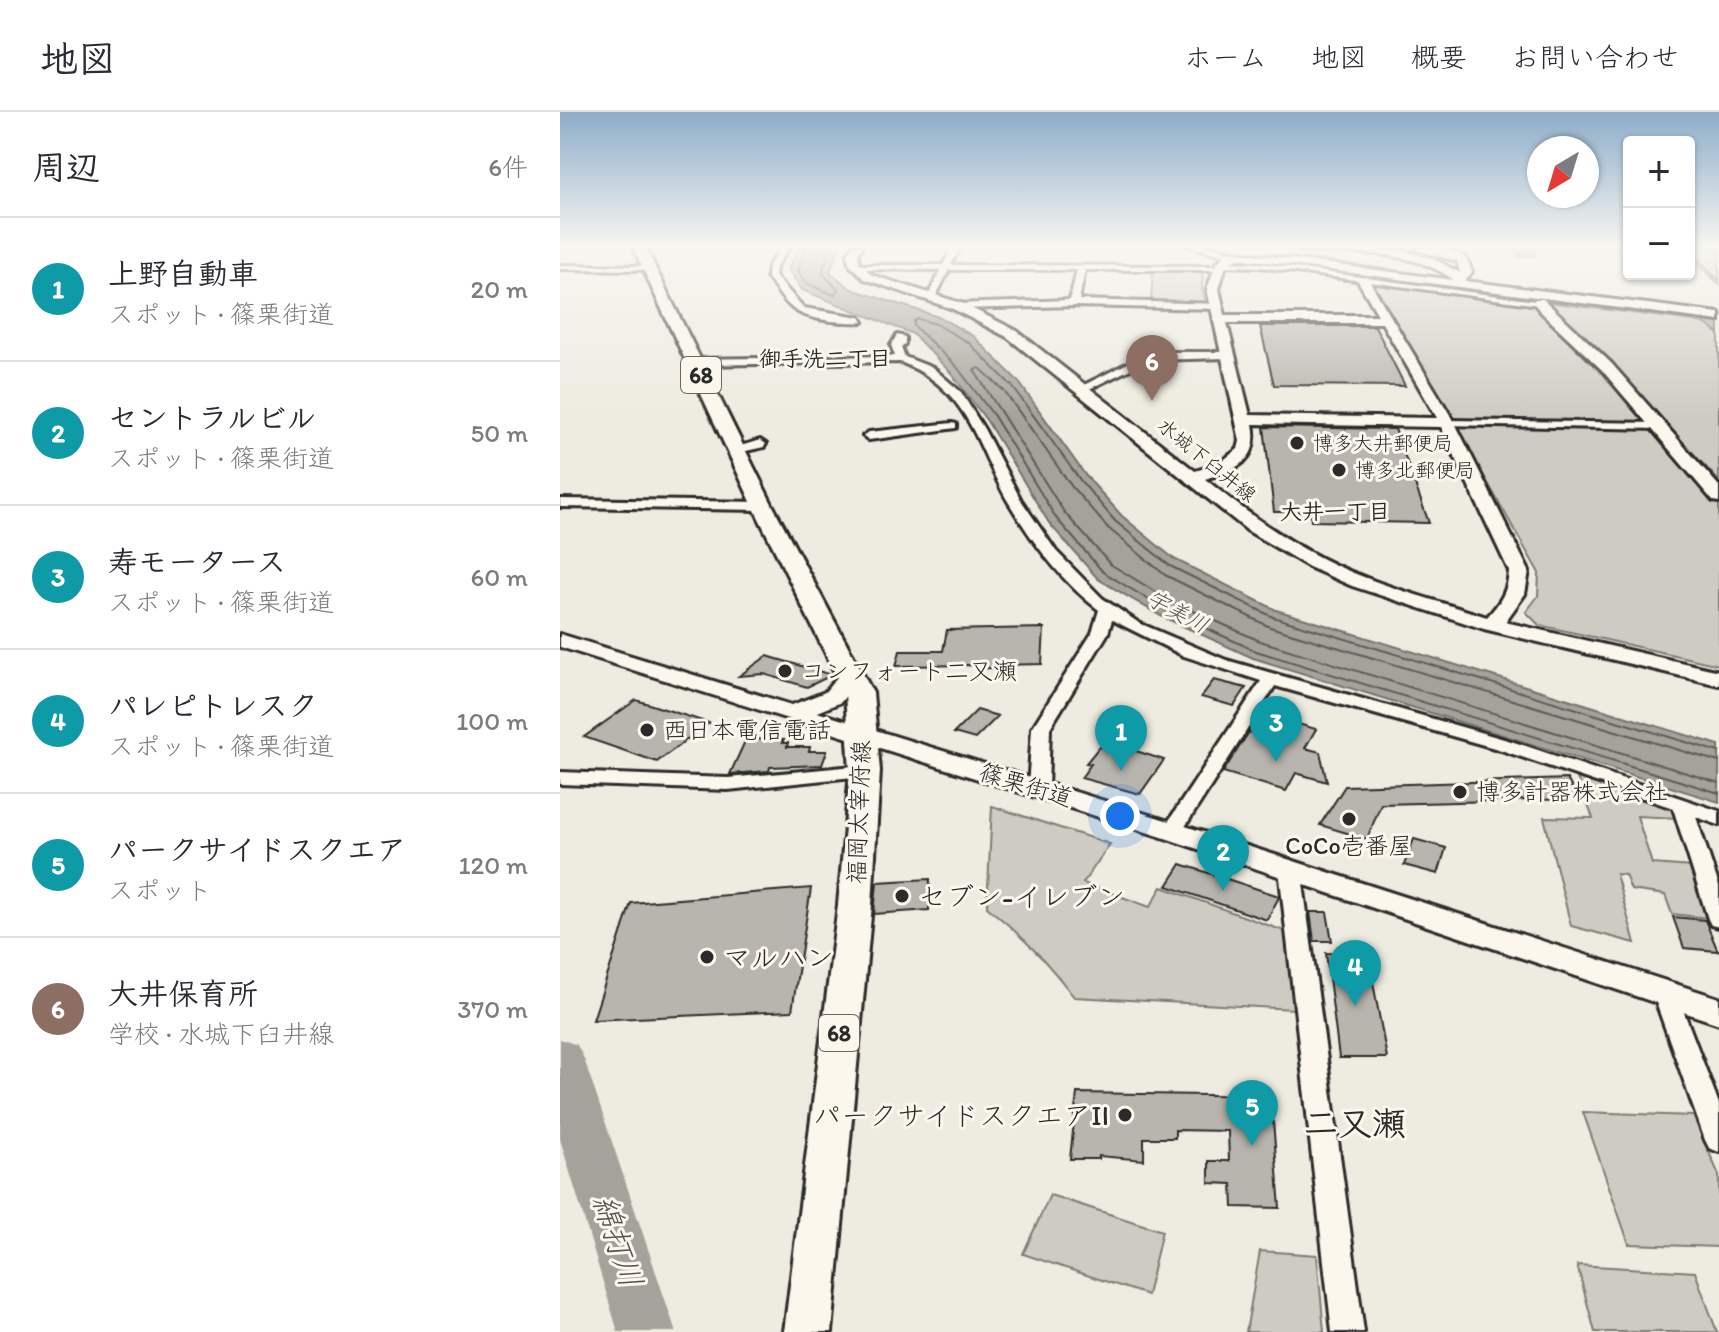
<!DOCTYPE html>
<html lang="ja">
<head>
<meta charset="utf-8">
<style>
	body { margin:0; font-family:Itim,"Klee One",sans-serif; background:#f2f2f3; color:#2b2b33 }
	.controls { position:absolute; right:24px; top:24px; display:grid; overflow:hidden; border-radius:8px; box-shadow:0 2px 6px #0004 }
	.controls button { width:72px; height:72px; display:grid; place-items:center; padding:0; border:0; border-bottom:2px solid #e1e1e2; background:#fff; color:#2b2b33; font:40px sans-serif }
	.compass { position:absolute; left:967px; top:24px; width:72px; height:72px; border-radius:50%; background:#fff; box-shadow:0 2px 6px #0004; rotate:218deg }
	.you { position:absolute; left:560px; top:704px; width:28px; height:28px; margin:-20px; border:6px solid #fff; border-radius:50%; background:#1a73e8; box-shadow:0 0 0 12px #1a73e833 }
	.badge { display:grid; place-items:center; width:52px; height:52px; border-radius:50%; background:#1a73e8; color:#fff; font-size:26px; font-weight:700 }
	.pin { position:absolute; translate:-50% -66px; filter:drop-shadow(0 2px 4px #0008) }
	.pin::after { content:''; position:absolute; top:42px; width:28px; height:24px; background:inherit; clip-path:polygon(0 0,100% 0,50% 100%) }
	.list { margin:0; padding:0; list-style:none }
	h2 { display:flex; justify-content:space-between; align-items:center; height:104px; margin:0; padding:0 32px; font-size:34px }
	h2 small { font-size:26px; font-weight:400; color:#7c7c81 }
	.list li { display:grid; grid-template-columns:52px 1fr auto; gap:24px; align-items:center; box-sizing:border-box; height:144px; padding:0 32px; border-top:2px solid #e1e1e2 }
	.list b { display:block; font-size:30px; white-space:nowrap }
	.list p { margin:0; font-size:26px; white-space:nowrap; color:#7c7c81 }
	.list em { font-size:26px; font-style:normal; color:#7c7c81 }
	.map { position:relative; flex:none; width:1159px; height:1220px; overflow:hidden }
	header { display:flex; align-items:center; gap:48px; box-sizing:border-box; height:112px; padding:0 40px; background:#fff; border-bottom:2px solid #e1e1e2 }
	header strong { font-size:38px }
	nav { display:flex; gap:44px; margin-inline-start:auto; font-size:28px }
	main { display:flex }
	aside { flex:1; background:#fff }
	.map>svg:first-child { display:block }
</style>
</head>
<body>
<header>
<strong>地図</strong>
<nav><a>ホーム</a><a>地図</a><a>概要</a><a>お問い合わせ</a></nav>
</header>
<main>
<aside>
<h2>周辺<small>6件</small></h2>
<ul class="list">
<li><span class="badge" style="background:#0f9aa8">1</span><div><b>上野自動車</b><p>スポット · 篠栗街道</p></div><em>20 m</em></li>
<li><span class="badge" style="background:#0f9aa8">2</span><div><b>セントラルビル</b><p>スポット · 篠栗街道</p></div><em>50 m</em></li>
<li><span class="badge" style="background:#0f9aa8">3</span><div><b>寿モータース</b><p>スポット · 篠栗街道</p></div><em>60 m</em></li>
<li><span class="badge" style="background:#0f9aa8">4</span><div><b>パレピトレスク</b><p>スポット · 篠栗街道</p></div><em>100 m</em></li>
<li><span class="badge" style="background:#0f9aa8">5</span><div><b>パークサイドスクエア</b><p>スポット</p></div><em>120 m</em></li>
<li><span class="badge" style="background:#8d6e63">6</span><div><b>大井保育所</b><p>学校 · 水城下臼井線</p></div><em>370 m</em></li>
</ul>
</aside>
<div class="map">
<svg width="1159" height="1220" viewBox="0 0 1159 1220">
	<rect width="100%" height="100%" fill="#eeebe0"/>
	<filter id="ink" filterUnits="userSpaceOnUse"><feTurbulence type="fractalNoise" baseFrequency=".0125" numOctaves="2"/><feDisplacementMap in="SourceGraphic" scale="16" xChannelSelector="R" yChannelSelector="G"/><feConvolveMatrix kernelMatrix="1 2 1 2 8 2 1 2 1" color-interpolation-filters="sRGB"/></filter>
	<g filter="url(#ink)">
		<g fill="#cecbc2" stroke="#7c7b76" stroke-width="2">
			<polygon points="1129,133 1159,133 1159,172 1129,144"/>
			<polygon points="593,156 643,156 642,177 647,192 591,191"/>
			<polygon points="811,170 972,190 989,210 1094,312 892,308 830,209"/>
			<polygon points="985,190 1135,209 1146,212 1159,222 1159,369 1044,246"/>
			<polygon points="895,313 1096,317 1159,391 1159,553 979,513 966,500 978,484 979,461"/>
			<polygon points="1017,666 1113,696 1117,706 1077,704 1092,752 1133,755 1149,806 1112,802 1105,783 1071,778 1065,763 1056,762 1075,831 1011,814 984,705 1033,706"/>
			<path d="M432 694 550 732 523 771 590 795 602 775 727 820 734 897 514 885C488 850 461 822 427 795Z"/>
			<polygon points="1023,1000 1133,1004 1159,1063 1159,1135 1069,1132"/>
			<polygon points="490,1083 602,1119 587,1183 463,1142"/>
			<polygon points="700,1139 757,1143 764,1220 686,1220"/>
			<polygon points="1017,1153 1135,1160 1157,1220 1035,1220"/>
		</g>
		<g fill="#a4a29a" stroke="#74726e" stroke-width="2">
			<polygon points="240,133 280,133 270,160 291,177 379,205 413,224 458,269 526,364 562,404 614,447 716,498 1159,633 1159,690 693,546 601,504 538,467 489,411 427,309 391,261 353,222 242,178 228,157"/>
			<polygon points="693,146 1146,205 1159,209 1159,222 1146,212 1134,209 674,147"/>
		</g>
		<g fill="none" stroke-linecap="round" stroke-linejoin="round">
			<g stroke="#5b5b57" stroke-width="2">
				<polyline points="247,133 238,159 248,172 274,183 278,177 262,161 271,133"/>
				<polyline points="1159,640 713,505 610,454 555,409 520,368 452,274 409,231 376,212 358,207 354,209 354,214 397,255 434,304 496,406 543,460 604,497 696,539 1159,681"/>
				<polyline points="1159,650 710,515 605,463 548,416 512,375 445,280 420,256 414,258 504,400 550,452 609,488 700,529 1159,671"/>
			</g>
			<polyline stroke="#74726e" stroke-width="3" points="1129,138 1158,168"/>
			<polygon fill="#a4a29a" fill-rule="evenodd" points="0,927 17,933 24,947 116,1220 58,1220 0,1027"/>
			<polygon fill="#8c8b86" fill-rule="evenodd" points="951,133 973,133 977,141 974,146 958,146"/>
		</g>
		<g fill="#b8b5ae" stroke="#2b2b2b" stroke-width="2">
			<polygon points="700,214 815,214 845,274 714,273"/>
			<polygon points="704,315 835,317 869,411 751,409 750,400 714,400"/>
			<polygon points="484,516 482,552 433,553 432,556 416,557 417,553 336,554 340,539 383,539 387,518"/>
			<polygon points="207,544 272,563 247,575 204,562 179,564"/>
			<polygon points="654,568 686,576 674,594 641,585"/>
			<polygon points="76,588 149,611 97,650 24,625"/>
			<polygon points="417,598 438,604 415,627 394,621"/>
			<polygon points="706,603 756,617 745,636 760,640 767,670 736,661 726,679 663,660 689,620 694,621"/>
			<polygon points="186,627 224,628 222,631 228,631 227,635 250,635 249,639 267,639 262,653 210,655 209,659 170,662"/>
			<polygon points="539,635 567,636 604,648 580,682 521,666 531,652 526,651"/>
			<polygon points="1007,667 1018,687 821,692 807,727 760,713 785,674"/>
			<polygon points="854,727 886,736 878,762 844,753"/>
			<polygon points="621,752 719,784 719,785 707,808 607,774"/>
			<polygon points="370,767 369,798 314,802 317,770"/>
			<polygon points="251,776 232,899 33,908 71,791"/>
			<polygon points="750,800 767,800 772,829 754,829"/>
			<polygon points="1113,805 1145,808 1158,839 1124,836"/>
			<polygon points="766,841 808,843 827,946 779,946"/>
			<polygon points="517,981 711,984 720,1096 673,1095 672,1072 649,1071 649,1049 669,1049 668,1019 615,1018 615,1026 584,1026 584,1048 539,1044 539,1047 510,1047"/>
		</g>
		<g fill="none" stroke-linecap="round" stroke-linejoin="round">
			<defs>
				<g id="street">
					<path d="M223 133H231L216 155 215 164 244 196 300 205 303 210C284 211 248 209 232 196 222 188 215 175 207 165L208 155Z"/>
					<polygon points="393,133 401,133 391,153 658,154 661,150 700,151 983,190 979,193 700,155 661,154 658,158 525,158 519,188 662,192 659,197 514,194 397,197 394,192 510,188 517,158 389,158 375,186 371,189 367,186 381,158 295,157 291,155 295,153 383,153"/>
					<polygon points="0,153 90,154 94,156 90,158 0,157"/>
					<path d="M337 223 345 225V232L341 235 345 245 373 256 401 280 424 317 461 388 496 439 542 486 579 511 666 548 951 629 1159 699V713L1136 705 1159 774V815L1151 813 1148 807 1113 696 938 637 715 574 619 724H605L602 719 701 569 624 544 552 508 548 521 490 616 488 677 485 681H471L468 677 472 616 532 521 539 498C502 470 473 431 449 391 415 332 410 277 340 250L134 253 129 250 134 247 335 244 331 233Z"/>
					<polygon points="602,240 669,240 674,243 669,246 589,248 525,279 516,277 582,244"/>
					<polygon points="887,308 1100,311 1106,314 1100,317 883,313 883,309"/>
					<polygon points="392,311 396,312 396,316 309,328 303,324 309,320"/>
					<polygon points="200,328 206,332 204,335 177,341 171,337"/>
					<polygon points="0,387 203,390 210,394 203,398 0,395"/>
					<polygon points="305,653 315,659 312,663 168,678 0,672 0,660 168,666"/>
					<polygon points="730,750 737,752 741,757 804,1220 772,1220 719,757 723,752"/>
					<polygon points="1105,873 1113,875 1117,882 1159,992 1159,1040 1149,1036 1145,1028 1093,882 1097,875"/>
				</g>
				<g id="secondary">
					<path d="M293 133H303L298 142 299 150 312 163 401 191 457 219 635 359 658 352 678 337 680 329 647 177 656 152 664 143 626 133H645L677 140 894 168C852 136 792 142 741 139L736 136 742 133 842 139 872 146 900 161 897 149 856 138C870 130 895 138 907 147L912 160 905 169 1159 201V209L678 146 666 153 659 177 665 203H818L797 167 807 165 895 311 969 459 965 482 945 510 1159 559V573L924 517 792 474 749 455 688 419 447 225 393 197 304 167 289 151 288 142ZM667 211H822L877 306 690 303ZM693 312 881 315 949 459C948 479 940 491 927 505 872 487 814 473 763 447 720 425 682 397 645 367 677 357 700 350 693 312Z"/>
					<polygon points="975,187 983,187 1051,251 1159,374 1159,390 1153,389 1041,257 980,199 973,190"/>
					<polygon points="0,522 232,593 265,580 282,559 298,559 301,564 281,590 257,600 622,713 1159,886 1159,912 602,725 0,535"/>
				</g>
				<polygon id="primary" points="72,133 84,133 213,394 313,581 320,659 312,793 272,1220 224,1220 278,793 290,659 285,581 193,394"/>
			</defs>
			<use href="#street" stroke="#2b2b2b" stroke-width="6"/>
			<use href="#secondary" stroke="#2b2b2b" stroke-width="6"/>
			<use href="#primary" stroke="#2b2b2b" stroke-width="6"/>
			<use href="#street" fill="#fbf7ec" fill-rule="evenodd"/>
			<use href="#secondary" fill="#fbf7ec" fill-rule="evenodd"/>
			<use href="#primary" fill="#fbf7ec" fill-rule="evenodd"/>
		</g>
	</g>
	<linearGradient id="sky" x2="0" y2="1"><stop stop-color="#8dadc9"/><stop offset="0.44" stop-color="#f7f6f1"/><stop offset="1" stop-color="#f7f6f1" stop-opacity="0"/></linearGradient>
	<rect width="1159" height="304" fill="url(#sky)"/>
	<g fill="#2b2b2b" stroke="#fbf7ec" stroke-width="3">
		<circle cx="737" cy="331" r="8"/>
		<circle cx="779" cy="358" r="8"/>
		<circle cx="225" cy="559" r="8"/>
		<circle cx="87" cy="618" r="8"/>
		<circle cx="900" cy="680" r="8"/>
		<circle cx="789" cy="707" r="8"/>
		<circle cx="342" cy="784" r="8"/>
		<circle cx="147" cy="845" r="8"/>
		<circle cx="565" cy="1003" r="8"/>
	</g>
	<g text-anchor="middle" stroke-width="6" stroke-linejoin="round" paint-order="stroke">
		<g font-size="20" fill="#2b2b2b" stroke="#fbf7ec" text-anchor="start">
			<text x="753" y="338">博多大井郵便局</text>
			<text x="795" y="365">博多北郵便局</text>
		</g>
		<g font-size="20" fill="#2b2b2b" stroke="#fbf7ec">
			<text transform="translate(647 348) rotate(39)" y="7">水城下臼井線</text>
		</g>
		<g font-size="22" font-weight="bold" fill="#2b2b2b" stroke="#fbf7ec">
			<text x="265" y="254">御手洗二丁目</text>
			<text x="775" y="407">大井一丁目</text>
		</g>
		<g fill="#fbf7ec" stroke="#696865" stroke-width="2">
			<rect x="121" y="245" width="40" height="36" rx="6"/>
			<rect x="259" y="903" width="40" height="36" rx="6"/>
		</g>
		<g font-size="22" font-weight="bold" fill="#2b2b2b">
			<text x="141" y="271">68</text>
			<text x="279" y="929">68</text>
		</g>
		<g font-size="22" font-style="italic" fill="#555552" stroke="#fbf7ec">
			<text transform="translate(618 499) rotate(28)" y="8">宇美川</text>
		</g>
		<g font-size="24" fill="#2b2b2b" stroke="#fbf7ec" text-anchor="start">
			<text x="241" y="567">コンフォート二又瀬</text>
			<text x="103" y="626">西日本電信電話</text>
			<text x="916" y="688">博多計器株式会社</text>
			<text x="789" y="742" text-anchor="middle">CoCo壱番屋</text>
		</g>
		<g font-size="24" fill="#2b2b2b" stroke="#fbf7ec">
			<text transform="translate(466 673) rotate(17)" y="8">篠栗街道</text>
			<text transform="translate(299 700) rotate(-88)" y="8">福岡太宰府線</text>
		</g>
		<g font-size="28" fill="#2b2b2b" stroke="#fbf7ec" text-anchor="start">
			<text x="358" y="794">セブン-イレブン</text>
			<text x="163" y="855">マルハン</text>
			<text x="549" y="1013" text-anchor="end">パークサイドスクエアII</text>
		</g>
		<g font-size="32" font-style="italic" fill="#555552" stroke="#fbf7ec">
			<text transform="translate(58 1129) rotate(72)" y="11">綿打川</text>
		</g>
		<g font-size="34" font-weight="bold" fill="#2b2b2b" stroke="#fbf7ec">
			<text x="795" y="1023">二又瀬</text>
		</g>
	</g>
</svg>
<div class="controls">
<button>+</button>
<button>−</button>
</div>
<svg class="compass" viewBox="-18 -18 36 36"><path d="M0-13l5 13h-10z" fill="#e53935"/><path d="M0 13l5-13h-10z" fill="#7c7c81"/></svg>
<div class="you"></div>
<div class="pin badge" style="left:561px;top:659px;background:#0f9aa8">1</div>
<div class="pin badge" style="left:663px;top:779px;background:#0f9aa8">2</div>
<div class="pin badge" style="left:716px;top:650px;background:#0f9aa8">3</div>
<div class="pin badge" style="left:795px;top:894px;background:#0f9aa8">4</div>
<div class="pin badge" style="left:692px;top:1034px;background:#0f9aa8">5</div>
<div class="pin badge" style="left:592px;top:289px;background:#8d6e63">6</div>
</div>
</main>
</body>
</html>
